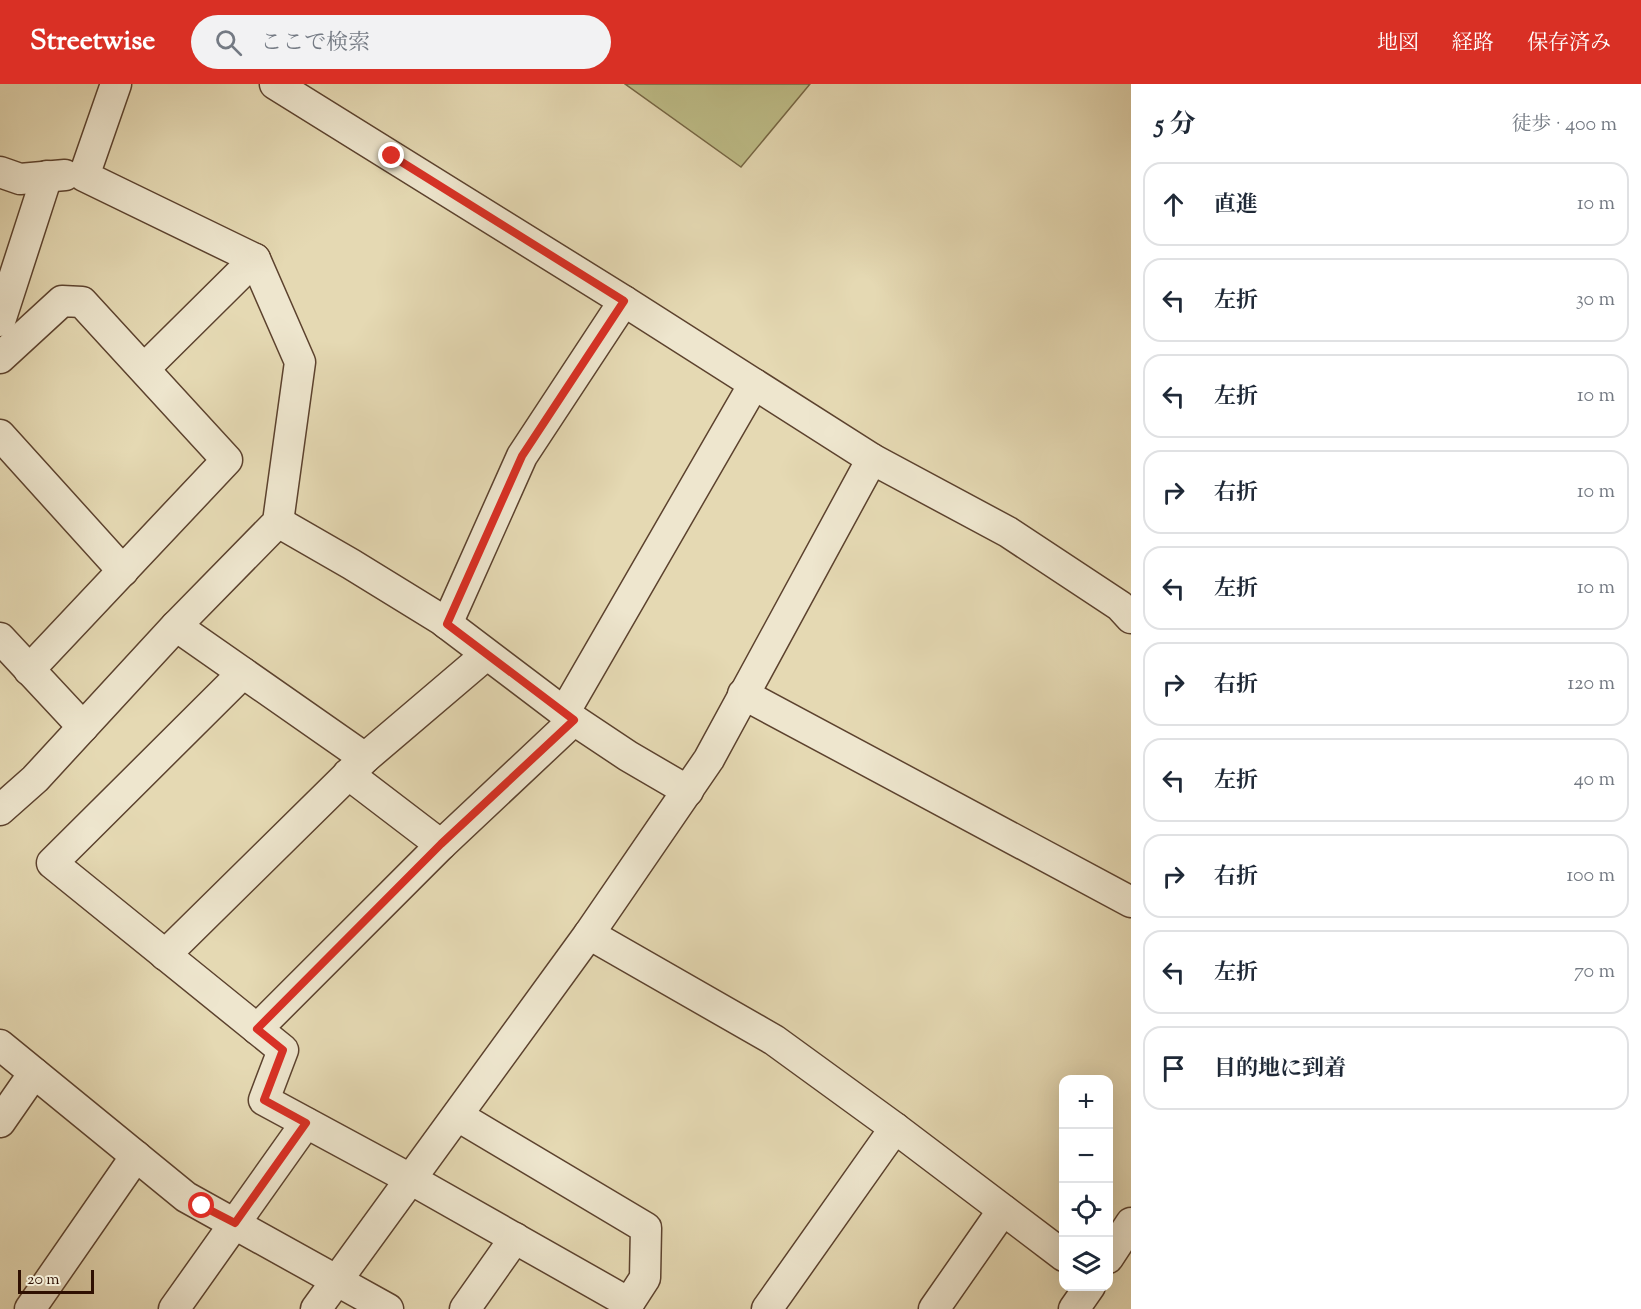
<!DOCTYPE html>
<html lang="ja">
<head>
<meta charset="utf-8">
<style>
	body { margin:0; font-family:"Sorts Mill Goudy","Noto Serif JP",serif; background:#f2f2f3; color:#1f2937 }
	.controls { position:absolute; right:18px; bottom:18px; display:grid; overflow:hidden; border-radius:12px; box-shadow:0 6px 24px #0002 }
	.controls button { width:54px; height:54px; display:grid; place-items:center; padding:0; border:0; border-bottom:2px solid #e0e1e3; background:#fff; color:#1f2937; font:30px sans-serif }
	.scale { position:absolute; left:18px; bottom:15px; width:76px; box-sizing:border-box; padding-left:6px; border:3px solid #2f1002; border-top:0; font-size:16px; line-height:21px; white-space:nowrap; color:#2f1002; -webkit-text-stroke:4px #eee6ce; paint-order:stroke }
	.stop { position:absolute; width:18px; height:18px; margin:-14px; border:4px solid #d93025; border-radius:50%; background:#fff }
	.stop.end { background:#d93025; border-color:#fff; box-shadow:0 2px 6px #0008 }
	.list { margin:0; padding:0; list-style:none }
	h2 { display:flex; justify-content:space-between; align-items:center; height:78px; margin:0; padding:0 24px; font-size:26px }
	h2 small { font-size:20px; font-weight:400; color:#747a83 }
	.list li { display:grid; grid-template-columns:39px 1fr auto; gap:18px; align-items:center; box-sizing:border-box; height:84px; margin:0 12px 12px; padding:0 12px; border:2px solid #e0e1e3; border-radius:18px }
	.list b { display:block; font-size:22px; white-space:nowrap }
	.list em { font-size:20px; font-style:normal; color:#747a83 }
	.icon { flex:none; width:33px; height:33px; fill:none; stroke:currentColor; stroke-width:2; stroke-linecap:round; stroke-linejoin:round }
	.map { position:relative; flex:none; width:1131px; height:1225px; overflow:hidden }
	header { display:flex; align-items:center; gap:36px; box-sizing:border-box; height:84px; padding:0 30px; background:#d93025; color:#fff }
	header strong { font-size:28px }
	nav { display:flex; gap:33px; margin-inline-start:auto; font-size:21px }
	.search { width:420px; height:54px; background:#f2f2f3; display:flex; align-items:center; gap:15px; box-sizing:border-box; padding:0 21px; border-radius:33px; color:#747a83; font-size:22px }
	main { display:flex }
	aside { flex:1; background:#fff }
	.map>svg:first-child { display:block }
</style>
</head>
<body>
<header>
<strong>Streetwise</strong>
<div class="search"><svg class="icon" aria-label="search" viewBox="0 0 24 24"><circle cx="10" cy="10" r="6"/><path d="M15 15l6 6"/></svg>ここで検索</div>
<nav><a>地図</a><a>経路</a><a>保存済み</a></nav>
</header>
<main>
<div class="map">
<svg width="1131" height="1225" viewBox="0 0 1131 1225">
	<rect width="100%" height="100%" fill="#e5d9b3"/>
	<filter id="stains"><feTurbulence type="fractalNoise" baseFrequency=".00333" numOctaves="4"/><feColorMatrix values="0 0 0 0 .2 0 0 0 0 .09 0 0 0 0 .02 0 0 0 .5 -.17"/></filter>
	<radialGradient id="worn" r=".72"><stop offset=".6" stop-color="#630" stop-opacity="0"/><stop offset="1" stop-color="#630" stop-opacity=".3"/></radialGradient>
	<polygon fill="#bdbc87" stroke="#766644" stroke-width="1.5" points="625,0 810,0 741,83"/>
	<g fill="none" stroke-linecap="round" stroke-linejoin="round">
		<defs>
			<g id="minor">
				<polyline points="275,0 624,217 872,375 1008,448 1120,522 1131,534"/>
				<polyline points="0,88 20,95 65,91"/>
				<polyline points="0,237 47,92"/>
				<polyline points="0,274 62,217 82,218 227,376 29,586"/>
				<polyline points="144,285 255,175"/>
				<polyline points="0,351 123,487"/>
				<polyline points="278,438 351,480 442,536 574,636 628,672 688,707"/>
				<polyline points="447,540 522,372 624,217"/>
				<polyline points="176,542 365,674"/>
				<polyline points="0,554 83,643"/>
				<polyline points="243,589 52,779 283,966 264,1016 412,1096 629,1219"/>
				<polyline points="743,610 1131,818"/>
				<polyline points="564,629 754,300"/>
				<polyline points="348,690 441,761"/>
				<polyline points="0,726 35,695 176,542 278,438 300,278 255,175 84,92 116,0"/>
				<polyline points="589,850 774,956 895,1044 1064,1172"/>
				<polyline points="165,871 365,674 486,571"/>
				<polyline points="257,945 441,761 574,636"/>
				<polyline points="0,961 186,1113 388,1225"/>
				<polyline points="458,1032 646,1144 645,1194 625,1225"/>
				<polyline points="0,1038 34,989"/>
				<polyline points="1108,1174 1131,1139"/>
				<polyline points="30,1225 136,1072"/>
				<polyline points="174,1225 306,1039"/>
				<polyline points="316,1225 589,850 709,675 872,375"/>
				<polyline points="465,1225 515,1154"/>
				<polyline points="767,1225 895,1044"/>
				<polyline points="934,1225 1003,1126"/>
				<polyline points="1074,1225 1090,1202"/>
			</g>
		</defs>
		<use href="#minor" stroke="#5c422e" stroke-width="33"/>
		<use href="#minor" stroke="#eee6ce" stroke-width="30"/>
	</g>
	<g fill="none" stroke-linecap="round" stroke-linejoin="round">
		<polyline stroke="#d93025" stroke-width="8" points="202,1122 235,1139 306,1039 264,1016 283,966 257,945 441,760 574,636 447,540 522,372 624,217 392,72"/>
	</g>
	<rect width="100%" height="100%" filter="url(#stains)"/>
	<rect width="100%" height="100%" fill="url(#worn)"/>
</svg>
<div class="controls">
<button>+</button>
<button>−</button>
<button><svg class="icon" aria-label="locate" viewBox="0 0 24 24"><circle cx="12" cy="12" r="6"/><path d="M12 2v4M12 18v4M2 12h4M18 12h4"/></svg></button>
<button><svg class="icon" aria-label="layers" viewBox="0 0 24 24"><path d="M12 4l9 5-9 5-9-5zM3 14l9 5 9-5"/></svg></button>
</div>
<div class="scale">20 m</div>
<div class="stop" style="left:202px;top:1122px"></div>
<div class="stop end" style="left:392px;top:72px"></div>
</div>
<aside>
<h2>5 分<small>徒歩 · 400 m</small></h2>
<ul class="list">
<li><svg class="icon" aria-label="ahead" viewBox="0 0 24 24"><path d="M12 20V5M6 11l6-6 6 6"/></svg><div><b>直進</b></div><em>10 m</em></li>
<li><svg class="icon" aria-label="left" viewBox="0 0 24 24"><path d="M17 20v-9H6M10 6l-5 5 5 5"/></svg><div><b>左折</b></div><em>30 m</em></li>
<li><svg class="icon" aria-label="left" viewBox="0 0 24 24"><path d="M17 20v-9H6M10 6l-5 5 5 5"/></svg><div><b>左折</b></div><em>10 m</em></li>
<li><svg class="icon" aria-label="right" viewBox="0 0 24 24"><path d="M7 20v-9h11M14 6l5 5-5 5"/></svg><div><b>右折</b></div><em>10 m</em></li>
<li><svg class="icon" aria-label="left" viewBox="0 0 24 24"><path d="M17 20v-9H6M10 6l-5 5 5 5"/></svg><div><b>左折</b></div><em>10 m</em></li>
<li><svg class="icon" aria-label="right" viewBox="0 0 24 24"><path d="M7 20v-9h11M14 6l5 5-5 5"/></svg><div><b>右折</b></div><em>120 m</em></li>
<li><svg class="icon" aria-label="left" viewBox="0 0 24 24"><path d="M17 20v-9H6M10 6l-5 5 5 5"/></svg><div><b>左折</b></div><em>40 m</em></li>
<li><svg class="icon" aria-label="right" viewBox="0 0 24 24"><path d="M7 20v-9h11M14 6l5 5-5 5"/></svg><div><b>右折</b></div><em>100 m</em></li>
<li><svg class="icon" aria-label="left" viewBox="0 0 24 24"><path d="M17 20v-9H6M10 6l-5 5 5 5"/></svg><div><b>左折</b></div><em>70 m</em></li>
<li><svg class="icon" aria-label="arrive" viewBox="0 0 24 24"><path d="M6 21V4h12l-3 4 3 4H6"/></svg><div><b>目的地に到着</b></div></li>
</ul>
</aside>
</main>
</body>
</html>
